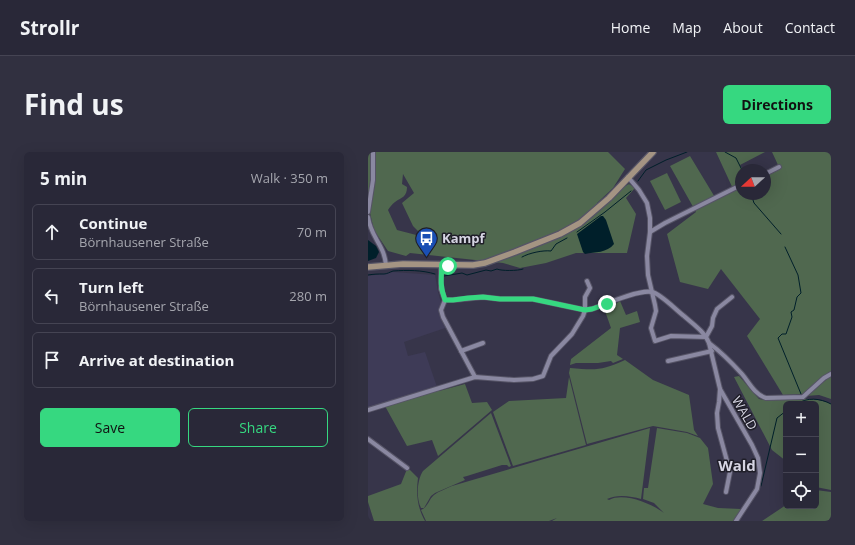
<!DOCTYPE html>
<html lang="en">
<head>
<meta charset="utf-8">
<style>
	body { margin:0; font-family:"Open Sans",sans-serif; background:#313040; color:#f1f3f6 }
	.controls { position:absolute; right:12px; bottom:12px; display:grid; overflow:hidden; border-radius:6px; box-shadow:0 4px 16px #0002 }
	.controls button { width:36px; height:36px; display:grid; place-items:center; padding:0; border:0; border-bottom:1px solid #454453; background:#292838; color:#f1f3f6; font:20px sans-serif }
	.compass { position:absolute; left:367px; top:12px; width:36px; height:36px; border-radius:50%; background:#292838; box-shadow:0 4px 16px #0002; rotate:249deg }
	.stop { position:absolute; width:12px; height:12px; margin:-9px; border:3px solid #36d880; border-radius:50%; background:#fff }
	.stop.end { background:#36d880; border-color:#fff; box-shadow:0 1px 4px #0008 }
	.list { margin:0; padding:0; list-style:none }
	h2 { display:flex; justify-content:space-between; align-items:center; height:52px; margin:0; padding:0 16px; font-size:17px }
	h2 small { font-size:13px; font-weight:400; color:#a5a6ae }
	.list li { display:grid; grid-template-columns:26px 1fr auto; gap:12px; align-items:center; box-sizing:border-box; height:56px; margin:0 8px 8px; padding:0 8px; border:1px solid #454453; border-radius:6px }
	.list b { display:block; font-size:15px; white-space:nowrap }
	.list p { margin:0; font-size:13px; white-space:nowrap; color:#a5a6ae }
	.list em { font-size:13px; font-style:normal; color:#a5a6ae }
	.actions { display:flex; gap:8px; padding:12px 16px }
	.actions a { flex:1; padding:9px 0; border:1px solid #36d880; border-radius:6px; text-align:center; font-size:14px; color:#36d880 }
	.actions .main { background:#36d880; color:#111 }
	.icon { flex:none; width:22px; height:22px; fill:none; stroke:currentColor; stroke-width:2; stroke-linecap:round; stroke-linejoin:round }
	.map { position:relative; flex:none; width:463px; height:369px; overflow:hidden; border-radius:6px }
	header { display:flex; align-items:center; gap:24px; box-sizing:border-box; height:56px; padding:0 20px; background:#292838; border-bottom:1px solid #454453 }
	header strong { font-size:19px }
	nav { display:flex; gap:22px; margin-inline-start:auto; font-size:14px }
	.intro { display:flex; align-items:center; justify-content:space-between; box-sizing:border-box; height:96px; padding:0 24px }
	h1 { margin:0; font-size:28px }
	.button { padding:10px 18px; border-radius:6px; background:#36d880; color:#111; font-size:14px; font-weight:700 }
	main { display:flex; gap:24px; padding:0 24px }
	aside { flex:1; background:#292838; border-radius:6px; box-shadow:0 4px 16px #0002 }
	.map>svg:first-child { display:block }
</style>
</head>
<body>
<header>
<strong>Strollr</strong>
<nav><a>Home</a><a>Map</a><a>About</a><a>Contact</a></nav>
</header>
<div class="intro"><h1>Find us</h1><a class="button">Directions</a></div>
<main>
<aside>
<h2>5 min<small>Walk · 350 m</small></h2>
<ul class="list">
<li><svg class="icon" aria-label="ahead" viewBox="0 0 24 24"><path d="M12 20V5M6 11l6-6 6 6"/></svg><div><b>Continue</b><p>Börnhausener Straße</p></div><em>70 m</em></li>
<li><svg class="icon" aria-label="left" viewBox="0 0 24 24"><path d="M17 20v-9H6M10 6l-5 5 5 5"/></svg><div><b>Turn left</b><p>Börnhausener Straße</p></div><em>280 m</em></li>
<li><svg class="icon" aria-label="arrive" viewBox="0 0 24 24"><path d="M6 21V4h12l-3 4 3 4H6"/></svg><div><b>Arrive at destination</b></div></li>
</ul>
<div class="actions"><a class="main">Save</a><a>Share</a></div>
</aside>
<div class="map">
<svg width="463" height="369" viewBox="0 0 463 369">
	<rect width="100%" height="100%" fill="#37354a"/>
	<polygon fill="#3e3b57" points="25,120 67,123 70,140 80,175 36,190 40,204 57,200 69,235 0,257 0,124"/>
	<g fill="#50684f" fill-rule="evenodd">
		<polygon points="0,0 3,0 3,22 0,48"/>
		<path d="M7 0H240L257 17 245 36 229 51 233 56 254 36 261 32 267 36 258 46 268 62 259 101H208L178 111 152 116 135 111 42 101 38 104 20 99 6 78 2 61 7 31ZM35 22 46 41 34 51 45 74 56 85 29 78 20 58C22 55 24 52 27 50 34 45 39 45 39 35L34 32Z"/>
		<polygon points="348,0 397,0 372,13 375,18 373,18 373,42 397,42 397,20 410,13 404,0 463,0 463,219 453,226 436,242 415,243 379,184 392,167 353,117 340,137 312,130 299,82 328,60 302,14 322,4 348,47 366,39"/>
		<polygon points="299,21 313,50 297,58 282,29"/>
		<polygon points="252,149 258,163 269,159 272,170 252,176 249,203 255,207 245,211 243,209 230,211 208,211 202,213 203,207 243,176 237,159"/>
		<path d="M257 208 285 228 321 243 326 278 330 284 319 280 285 274 219 292 201 221 202 216C228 218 233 219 257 208Z"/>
		<path d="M371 224 391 247C414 251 441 242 463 252V338L448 335V252H418V309L404 298 366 225Z"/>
		<polygon points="463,224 463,247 451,243 438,244"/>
		<polygon points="201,225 218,293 145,314 125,260 141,249 198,246"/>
		<polygon points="97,232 104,251 119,250 124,258 70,304 64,288 39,294 17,254 70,238 71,239"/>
		<path d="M123 261 143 314 141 315 139 313H134L99 324 95 325 97 328 67 341 63 344 56 356H53C48 346 49 328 55 319Z"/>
		<path d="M282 276 273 347C263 344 249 342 239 347L241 348C256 340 284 352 296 361L286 351 275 347 276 336H280L289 276 319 281 332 286 340 296 345 332 335 352 350 356 373 357 367 369H184L189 366 181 369H58L53 358C60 355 61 347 66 343 71 339 78 337 84 334Z"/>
		<path d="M39 317 42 318 50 326C48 341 49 355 57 369H6L0 350V344L33 332Z"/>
		<polygon points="448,338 463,340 463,369 394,369 418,353 448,354"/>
	</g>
	<g fill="#001f2a">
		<path d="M233 64H235L238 68 246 92C239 101 227 100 217 102L215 100 209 82Z"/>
		<polygon points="0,88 8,94 11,100 8,106 0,109"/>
	</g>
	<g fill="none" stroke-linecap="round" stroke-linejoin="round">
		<g stroke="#001f2a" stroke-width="1">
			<polyline points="357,0 368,6 374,18"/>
			<polyline points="270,29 278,18 298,8 319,0"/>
			<polyline points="383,42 386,51 413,82"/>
			<polyline points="209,80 237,60 263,39"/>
			<polyline points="417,95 430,123 433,141 429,145 426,158 423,160 424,165 418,182 414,182 410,186 433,242"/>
			<path d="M154 105C161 101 175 98 183 99L188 92 199 86"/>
			<path d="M0 123C6 122 10 122 16 122 19 122 22 120 25 119 39 118 54 118 67 122"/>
			<path d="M76 124 94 121 99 123 118 118 123 119 129 117C133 119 150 119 155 117"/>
			<path d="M429 252C439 245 452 246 463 252"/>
			<polyline points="393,334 409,266 418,259"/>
		</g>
		<defs>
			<g id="minor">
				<polyline points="397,22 411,15"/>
				<polyline points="260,25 271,38 279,51 282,66 282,80 279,104 280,123 287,153 288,159 283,176 287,189 303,184 338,185 344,174 345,166 349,157 364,145"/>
				<polyline points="0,60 5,28 5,0"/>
				<path d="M0 65C3 86 16 92 18 113"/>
				<polyline points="282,80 297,71 373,33"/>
				<path d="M73 113V137L77 148H85L115 145 132 147H165L217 158 224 157C237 152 272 137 284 140 293 142 308 158 316 164 325 172 337 180 341 191L352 237 351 250 349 261 350 276 362 320 358 340"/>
				<polyline points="77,148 73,158 75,165 107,225"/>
				<path d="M341 191C353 200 364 211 374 222 381 230 386 242 398 246L435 245 456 226 463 222"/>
				<polyline points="93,199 115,191"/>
				<polyline points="300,209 344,199"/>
				<polyline points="352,237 384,293 390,306 392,321 389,337 368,369"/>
				<polyline points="0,258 107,225 146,228 165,227 175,224 183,204 204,182 215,164 217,158 217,145 222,136 219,129"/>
				<polyline points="0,287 39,316"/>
			</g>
			<polyline id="secondary" points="0,115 35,112 105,113 117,111 147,100 192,82 212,71 241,46 285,0"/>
		</defs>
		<use href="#minor" stroke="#565466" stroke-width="6"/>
		<use href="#secondary" stroke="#565466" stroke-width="8"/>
		<use href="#minor" stroke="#8a88a1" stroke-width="4"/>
		<use href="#secondary" stroke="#a49483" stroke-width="5.5"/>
	</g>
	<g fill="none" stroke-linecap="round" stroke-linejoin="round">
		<path stroke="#36d880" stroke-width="5" d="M80 114H74C73 128 72 134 77 148H85L100 146 115 145 132 147H165L217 158 224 157 239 152"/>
	</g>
	<defs>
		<symbol id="bus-pin" viewBox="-11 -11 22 30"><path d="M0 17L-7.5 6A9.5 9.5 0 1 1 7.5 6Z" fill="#1a4fb4" stroke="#1f1e28"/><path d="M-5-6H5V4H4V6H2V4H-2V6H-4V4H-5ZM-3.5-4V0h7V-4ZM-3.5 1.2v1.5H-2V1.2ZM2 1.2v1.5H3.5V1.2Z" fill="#fff"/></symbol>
	</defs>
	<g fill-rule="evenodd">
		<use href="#bus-pin" x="46" y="74" width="25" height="34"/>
	</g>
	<g text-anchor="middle" stroke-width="3" stroke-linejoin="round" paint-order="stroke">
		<g font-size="13" font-weight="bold" fill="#d6d5e3" stroke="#1f1e28" text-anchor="start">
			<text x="74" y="91">Kampf</text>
		</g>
		<g font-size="13" fill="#d6d5e3" stroke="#1f1e28">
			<text transform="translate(377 261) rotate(60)" y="5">WALD</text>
		</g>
		<g font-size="15" font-weight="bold" fill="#d6d5e3" stroke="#1f1e28">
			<text x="369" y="319">Wald</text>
		</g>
	</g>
</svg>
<div class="controls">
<button>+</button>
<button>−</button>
<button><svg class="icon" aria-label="locate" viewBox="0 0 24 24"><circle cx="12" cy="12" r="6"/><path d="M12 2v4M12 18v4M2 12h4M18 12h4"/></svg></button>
</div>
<svg class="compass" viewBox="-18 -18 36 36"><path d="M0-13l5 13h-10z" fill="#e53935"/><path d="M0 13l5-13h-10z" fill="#a5a6ae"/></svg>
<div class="stop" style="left:80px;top:114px"></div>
<div class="stop end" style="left:239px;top:152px"></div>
</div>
</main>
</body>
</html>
